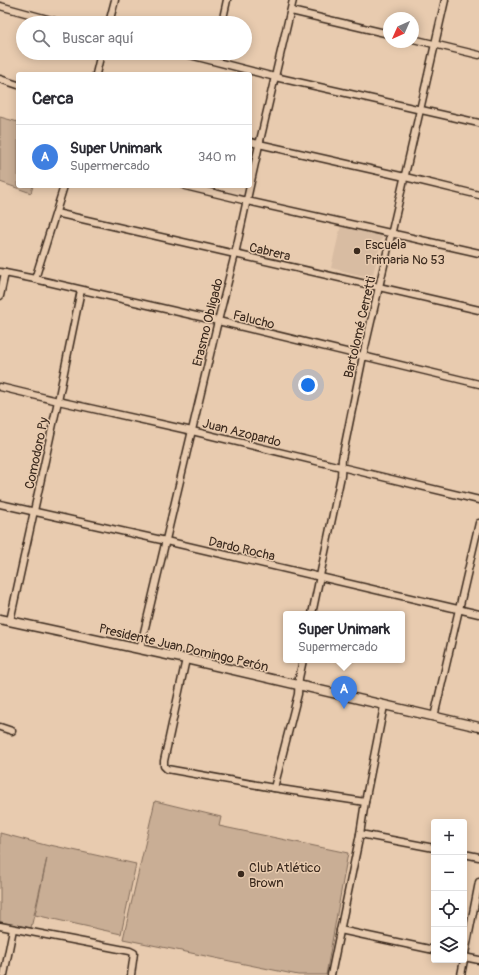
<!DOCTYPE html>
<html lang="es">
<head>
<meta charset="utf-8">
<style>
	body { margin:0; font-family:Pangolin,sans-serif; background:#f7f7f7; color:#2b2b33 }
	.controls { position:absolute; right:12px; bottom:12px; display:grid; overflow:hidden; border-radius:4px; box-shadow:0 2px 10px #0003 }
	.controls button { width:36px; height:36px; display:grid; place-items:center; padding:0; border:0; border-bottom:1px solid #e1e1e2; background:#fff; color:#2b2b33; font:20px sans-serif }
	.compass { position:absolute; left:383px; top:12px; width:36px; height:36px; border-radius:50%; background:#fff; box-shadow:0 2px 10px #0003; rotate:225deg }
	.you { position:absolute; left:308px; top:385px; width:14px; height:14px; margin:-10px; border:3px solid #fff; border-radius:50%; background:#1a73e8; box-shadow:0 0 0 6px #1a73e833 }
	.badge { display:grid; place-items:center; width:26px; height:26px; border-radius:50%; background:#111827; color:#fff; font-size:13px; font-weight:700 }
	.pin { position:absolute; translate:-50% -33px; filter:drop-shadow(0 1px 2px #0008) }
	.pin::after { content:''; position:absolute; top:21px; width:14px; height:12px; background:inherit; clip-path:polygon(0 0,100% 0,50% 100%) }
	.popup { position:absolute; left:283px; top:611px; width:122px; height:52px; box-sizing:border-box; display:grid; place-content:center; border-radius:4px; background:#fff; filter:drop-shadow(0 1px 3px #0005); font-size:13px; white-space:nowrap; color:#7c7c81 }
	.popup b { font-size:15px; color:#2b2b33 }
	.popup::after { content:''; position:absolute; left:50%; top:100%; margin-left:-8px; border:8px solid transparent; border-top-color:#fff }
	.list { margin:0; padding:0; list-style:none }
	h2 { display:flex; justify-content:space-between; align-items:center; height:52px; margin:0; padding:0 16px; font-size:17px }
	h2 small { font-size:13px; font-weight:400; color:#7c7c81 }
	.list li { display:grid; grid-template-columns:26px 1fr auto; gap:12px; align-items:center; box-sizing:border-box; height:64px; padding:0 16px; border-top:1px solid #e1e1e2 }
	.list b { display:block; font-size:15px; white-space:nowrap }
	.list p { margin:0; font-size:13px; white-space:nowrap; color:#7c7c81 }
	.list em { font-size:13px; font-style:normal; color:#7c7c81 }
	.icon { flex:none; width:22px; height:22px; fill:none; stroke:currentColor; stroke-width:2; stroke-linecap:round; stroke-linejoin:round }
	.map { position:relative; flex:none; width:479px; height:975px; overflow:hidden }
	.search { position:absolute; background:#fff; box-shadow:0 2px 10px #0003; left:16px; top:16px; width:236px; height:44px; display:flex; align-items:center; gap:10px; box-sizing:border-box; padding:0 14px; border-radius:22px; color:#7c7c81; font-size:15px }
	.panel { position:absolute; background:#fff; box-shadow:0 2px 10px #0003; left:16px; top:72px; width:236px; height:116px; border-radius:4px }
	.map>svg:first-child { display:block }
</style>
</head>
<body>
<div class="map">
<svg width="479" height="975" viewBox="0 0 479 975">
	<rect width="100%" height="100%" fill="#e8cbaf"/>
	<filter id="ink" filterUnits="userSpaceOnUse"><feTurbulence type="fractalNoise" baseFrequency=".025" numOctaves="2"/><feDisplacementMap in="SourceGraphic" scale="8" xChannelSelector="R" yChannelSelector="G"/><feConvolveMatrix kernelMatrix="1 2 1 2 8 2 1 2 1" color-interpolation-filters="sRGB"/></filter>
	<g filter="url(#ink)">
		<polygon fill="#d8bca2" points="341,225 383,234 372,278 331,268"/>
		<g fill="#c9ae95" stroke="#826c5a">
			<polygon points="0,117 18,122 18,186 33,186 31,193 0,182"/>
			<polygon points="155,801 221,817 219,826 348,853 326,975 298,975 123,939"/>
			<polygon points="0,833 49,846 50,845 136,864 121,934 35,915 47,858 31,928 0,922"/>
		</g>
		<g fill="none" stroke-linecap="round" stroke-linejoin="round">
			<defs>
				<g id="minor">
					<polyline points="0,6 62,23"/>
					<polyline points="291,11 389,34"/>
					<polyline points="109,23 115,0"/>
					<polyline points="222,23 227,0"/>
					<polyline points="413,39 479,55"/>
					<polyline points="182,53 275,77 479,123"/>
					<polyline points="96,74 101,53"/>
					<polyline points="0,79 18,85"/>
					<polyline points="250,142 405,177 479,195"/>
					<polyline points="185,186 247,201 479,253"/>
					<polyline points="56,213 235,254 479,310"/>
					<polyline points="0,272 35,279 218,321 479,384"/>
					<polyline points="35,279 64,186"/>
					<polyline points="0,296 5,273"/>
					<polyline points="0,387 58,401 192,431 341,467 479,500"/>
					<polyline points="0,504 166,541 479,614"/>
					<polyline points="312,614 341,476 342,459 363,356 420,110 445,0"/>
					<polyline points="10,621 58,401 81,290"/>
					<polyline points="140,649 218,321 235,254 259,145 293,0"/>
					<polyline points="186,659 164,761 164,766 167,769 274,788 365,802"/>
					<polyline points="434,717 479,523"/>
					<polyline points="0,727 12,731"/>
					<polyline points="274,788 298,694 299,678 303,660"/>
					<polyline points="360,834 434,848"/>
					<polyline points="464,854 479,857"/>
					<polyline points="0,926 130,951 134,953 131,975"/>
					<polyline points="340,930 434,950"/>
					<polyline points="464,957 479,960"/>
					<polyline points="464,959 479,882"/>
					<polyline points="4,975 13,929"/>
					<polyline points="331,975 360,834 365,802 384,706"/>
					<polyline points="461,975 464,960"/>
				</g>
				<polyline id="tertiary" points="0,619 186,659 479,727"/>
			</defs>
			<use href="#minor" stroke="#3b2a1e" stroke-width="9"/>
			<use href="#tertiary" stroke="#3b2a1e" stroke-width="11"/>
			<use href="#minor" stroke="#e8cbaf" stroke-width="6"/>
			<use href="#tertiary" stroke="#e8cbaf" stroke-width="8"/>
		</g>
	</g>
	<g fill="#3b2a1e" stroke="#e8cbaf" stroke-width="1.5">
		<circle cx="357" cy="251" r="4"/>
		<circle cx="241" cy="874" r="4"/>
	</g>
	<g text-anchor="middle" stroke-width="3" stroke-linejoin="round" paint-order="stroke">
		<g font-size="13" fill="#3b2a1e" stroke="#e8cbaf" text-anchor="start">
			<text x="365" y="249">Escuela<tspan x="365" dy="15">Primaria Nº 53</tspan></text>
			<text x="249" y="872">Club Atlético<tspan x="249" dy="15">Brown</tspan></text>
		</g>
		<g font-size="13" fill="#3b2a1e" stroke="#e8cbaf">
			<text transform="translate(270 251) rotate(13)" y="5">Cabrera</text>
			<text transform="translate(254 319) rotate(14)" y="5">Falucho</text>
			<text transform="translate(207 322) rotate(-76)" y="5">Erasmo Obligado</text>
			<text transform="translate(359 327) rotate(-77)" y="5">Bartolomé Cerretti</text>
			<text transform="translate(242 432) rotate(14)" y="5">Juan Azopardo</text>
			<text transform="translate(36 453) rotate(-78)" y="5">Comodoro Py</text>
			<text transform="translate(242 548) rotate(13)" y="5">Dardo Rocha</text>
			<text transform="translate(184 647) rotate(13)" y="5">Presidente Juan Domingo Perón</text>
		</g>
	</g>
</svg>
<div class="controls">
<button>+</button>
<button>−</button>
<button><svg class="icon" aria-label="locate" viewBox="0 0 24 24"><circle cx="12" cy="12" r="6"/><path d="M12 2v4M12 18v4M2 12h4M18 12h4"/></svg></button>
<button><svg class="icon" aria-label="layers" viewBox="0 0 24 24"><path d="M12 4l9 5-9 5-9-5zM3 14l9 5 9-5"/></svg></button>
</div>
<svg class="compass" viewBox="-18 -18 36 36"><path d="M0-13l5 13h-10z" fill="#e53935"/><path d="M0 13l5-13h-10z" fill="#7c7c81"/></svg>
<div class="you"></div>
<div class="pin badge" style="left:344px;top:709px;background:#3f7fe0">A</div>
<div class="popup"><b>Super Unimark</b>Supermercado</div>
<div class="search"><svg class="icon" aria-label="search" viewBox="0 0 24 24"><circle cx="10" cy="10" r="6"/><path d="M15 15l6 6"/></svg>Buscar aquí</div>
<section class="panel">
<h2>Cerca<small></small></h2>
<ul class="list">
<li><span class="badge" style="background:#3f7fe0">A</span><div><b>Super Unimark</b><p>Supermercado</p></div><em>340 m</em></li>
</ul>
</section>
</div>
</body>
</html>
